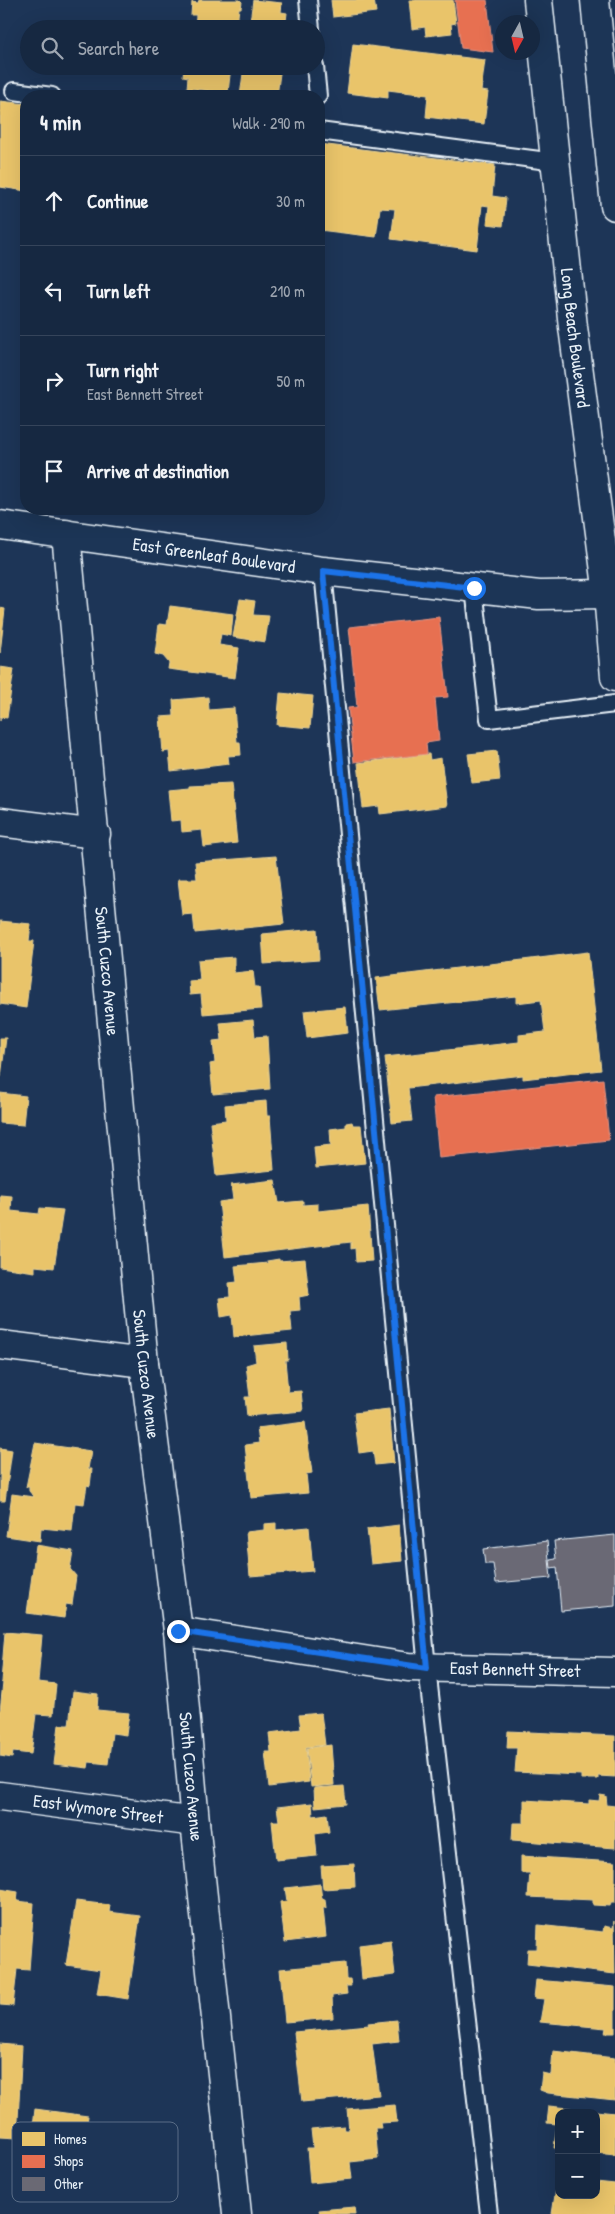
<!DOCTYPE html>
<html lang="en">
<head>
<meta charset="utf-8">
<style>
	body { margin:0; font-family:"Patrick Hand",sans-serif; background:#1f3048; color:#f1f3f6 }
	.controls { position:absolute; right:15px; bottom:15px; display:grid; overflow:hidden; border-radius:10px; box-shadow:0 5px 20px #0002 }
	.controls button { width:45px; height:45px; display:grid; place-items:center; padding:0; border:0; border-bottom:1px solid #35445a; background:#162841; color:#f1f3f6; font:25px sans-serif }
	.compass { position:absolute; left:495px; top:15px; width:45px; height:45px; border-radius:50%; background:#162841; box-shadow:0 5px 20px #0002; rotate:188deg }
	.stop { position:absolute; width:15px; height:15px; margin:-11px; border:4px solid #1a73e8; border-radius:50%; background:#fff }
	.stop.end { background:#1a73e8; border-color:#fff; box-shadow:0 1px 5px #0008 }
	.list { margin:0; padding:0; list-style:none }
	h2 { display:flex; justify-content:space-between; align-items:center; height:65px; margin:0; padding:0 20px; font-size:21px }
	h2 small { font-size:16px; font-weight:400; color:#9ea6b1 }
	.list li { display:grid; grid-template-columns:32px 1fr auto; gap:15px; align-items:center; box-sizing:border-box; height:90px; padding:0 20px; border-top:1px solid #35445a }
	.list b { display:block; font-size:19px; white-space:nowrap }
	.list p { margin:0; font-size:16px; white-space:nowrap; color:#9ea6b1 }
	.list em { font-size:16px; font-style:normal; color:#9ea6b1 }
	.icon { flex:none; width:28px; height:28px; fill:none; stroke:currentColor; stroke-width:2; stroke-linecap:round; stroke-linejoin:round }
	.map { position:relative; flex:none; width:615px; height:2214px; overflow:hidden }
	.search { position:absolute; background:#162841; box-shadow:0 5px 20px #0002; left:20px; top:20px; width:305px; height:55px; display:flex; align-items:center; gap:12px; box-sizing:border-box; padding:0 18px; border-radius:28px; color:#9ea6b1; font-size:19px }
	.panel { position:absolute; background:#162841; box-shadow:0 5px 20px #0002; left:20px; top:90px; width:305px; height:425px; border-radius:20px }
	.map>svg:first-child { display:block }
</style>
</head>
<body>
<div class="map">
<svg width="615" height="2214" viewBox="0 0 615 2214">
	<rect width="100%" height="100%" fill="#1d3557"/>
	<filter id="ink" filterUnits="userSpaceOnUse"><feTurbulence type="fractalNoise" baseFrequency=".02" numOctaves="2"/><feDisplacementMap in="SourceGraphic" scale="10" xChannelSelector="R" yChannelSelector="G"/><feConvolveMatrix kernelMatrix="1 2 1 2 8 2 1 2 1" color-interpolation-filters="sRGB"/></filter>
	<g filter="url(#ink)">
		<g fill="#e9c46a" stroke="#e9d295">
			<polygon points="199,0 240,0 242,2 241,8 239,8 237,25 239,25 239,29 195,29 196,15 191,15 192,2 198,3"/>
			<polygon points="253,0 282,3 281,12 287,13 285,29 249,29"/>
			<polygon points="331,0 374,0 376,12 333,17"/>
			<polygon points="409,0 453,0 456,23 451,24 452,33 426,36 425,27 412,29"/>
			<polygon points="353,44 485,60 481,91 488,92 484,124 426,117 428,95 388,90 388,98 347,93"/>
			<polygon points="184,66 231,66 228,93 187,88 188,77 183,76"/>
			<polygon points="244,66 281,66 277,96 240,96"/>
			<polygon points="0,101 26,104 26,191 0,187"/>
			<polygon points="319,144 495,165 492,196 506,198 503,226 487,224 489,206 482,205 477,250 391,239 395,209 380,208 376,237 319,230"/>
			<polygon points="240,599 255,601 253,615 269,616 265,642 233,637"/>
			<polygon points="170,606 233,614 231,636 221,634 219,645 239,648 235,678 168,669 169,663 163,656 155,654 159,624 167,625"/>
			<polygon points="0,608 5,609 0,653"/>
			<polygon points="0,667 14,669 7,718 0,717 0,721"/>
			<polygon points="280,693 313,696 310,728 277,725"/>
			<polygon points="208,697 209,710 234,708 237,742 240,742 241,755 228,756 229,764 171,771 169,751 163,752 160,717 174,716 173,700"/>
			<polygon points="497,751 500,780 472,783 468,754"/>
			<polygon points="429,754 430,760 441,758 447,806 380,814 379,806 363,808 358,763"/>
			<polygon points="231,784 237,843 204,847 202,830 182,832 181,820 171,821 168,790 190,788 190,786"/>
			<polygon points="276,856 284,924 195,933 193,914 182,915 178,879 197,879 195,862"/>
			<polygon points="0,921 31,924 29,941 34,941 26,1008 0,1004"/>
			<polygon points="317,929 319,960 264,964 262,934"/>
			<polygon points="588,952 601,1070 523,1079 523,1075 408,1088 412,1121 392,1123 385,1057 519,1042 519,1035 545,1032 541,1000 516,1003 516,996 380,1010 376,978"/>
			<polygon points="234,957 234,973 253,971 255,987 259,987 261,1009 203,1014 201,994 190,995 189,981 200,980 198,960"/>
			<polygon points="345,1007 348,1033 307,1038 304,1011"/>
			<polygon points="253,1020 255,1037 267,1036 270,1089 213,1094 210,1064 215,1063 213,1041 222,1040 220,1023"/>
			<polygon points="0,1038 6,1038 1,1077 0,1077"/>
			<polygon points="0,1093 26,1096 23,1125 0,1123"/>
			<polygon points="266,1101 267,1116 270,1116 274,1170 216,1176 210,1122 226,1120 225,1105"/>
			<polygon points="352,1122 353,1125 361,1125 365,1163 316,1168 314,1147 331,1145 330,1129 346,1127 346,1123"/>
			<polygon points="275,1180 279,1203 303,1201 303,1205 318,1204 318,1211 368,1206 372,1261 356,1262 355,1248 351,1249 351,1242 225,1257 219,1202 233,1200 231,1185"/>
			<polygon points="0,1195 12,1196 11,1211 39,1214 40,1208 63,1210 54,1268 35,1266 35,1272 0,1267"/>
			<polygon points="279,1259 279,1261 305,1259 309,1295 299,1297 300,1310 290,1311 292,1331 234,1337 232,1315 221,1317 219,1298 230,1297 229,1283 237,1282 235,1266 268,1263 267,1261"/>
			<polygon points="287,1343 288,1360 285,1360 288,1392 301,1391 303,1411 247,1416 245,1397 250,1397 246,1365 256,1362 254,1346"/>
			<polygon points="389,1409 394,1463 375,1465 373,1451 359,1453 354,1413"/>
			<polygon points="305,1422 312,1473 306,1474 308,1493 251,1498 245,1445 259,1443 257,1428"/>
			<polygon points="35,1443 91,1451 88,1469 92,1469 90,1486 87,1485 84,1504 75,1503 72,1531 41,1528 40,1541 6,1536 12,1494 34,1497 29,1491 29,1487 26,1487"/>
			<polygon points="0,1448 12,1450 5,1501 0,1501"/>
			<polygon points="276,1523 276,1530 309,1527 313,1571 250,1576 246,1532 264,1530 264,1524"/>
			<polygon points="399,1525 402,1561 371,1564 367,1529"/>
			<polygon points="36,1545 73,1551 70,1569 76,1576 72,1605 66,1604 64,1618 27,1613"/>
			<polygon points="5,1632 42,1635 38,1682 56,1684 53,1715 36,1714 31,1754 13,1752 12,1758 0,1756 0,1711 3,1683 1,1682"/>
			<polygon points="73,1691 98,1694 97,1710 129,1713 126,1735 112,1733 108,1764 89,1762 88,1768 54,1764 59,1725 69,1725"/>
			<polygon points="321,1713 325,1745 306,1747 309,1782 269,1787 265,1752 271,1752 269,1733 301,1729 299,1715"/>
			<polygon points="508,1731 615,1736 615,1777 598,1776 598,1779 581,1779 581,1775 515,1772 517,1748 507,1748"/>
			<polygon points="331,1745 334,1785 311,1787 307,1748"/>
			<polygon points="344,1786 346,1804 315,1807 314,1788"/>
			<polygon points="600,1795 606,1796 607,1805 615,1806 615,1848 512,1840 513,1823 524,1823 524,1800 589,1804 589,1800 599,1801"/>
			<polygon points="312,1803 313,1816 327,1814 329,1832 315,1834 317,1856 276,1860 272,1821 279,1821 277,1807"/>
			<polygon points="521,1856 615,1862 615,1902 611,1902 610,1906 593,1905 593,1900 528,1897 530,1873 521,1873"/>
			<polygon points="354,1864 355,1887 323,1889 321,1866"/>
			<polygon points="320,1884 322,1899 325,1899 326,1908 323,1908 326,1937 285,1942 280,1902 287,1901 285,1888"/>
			<polygon points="0,1889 18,1892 17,1901 34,1903 29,1970 17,1969 13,2006 0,2005"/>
			<polygon points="76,1901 110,1905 109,1912 140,1916 128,1999 97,1994 101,1970 66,1965"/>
			<polygon points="614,1921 615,1974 527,1964 528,1949 537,1949 538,1925 603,1932 604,1926 613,1928"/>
			<polygon points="391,1941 395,1975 362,1979 359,1945"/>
			<polygon points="345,1963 346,1979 350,1979 351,1986 346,1986 347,1994 332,1996 333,2018 285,2022 280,1969"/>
			<polygon points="536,1980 615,1987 615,2033 605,2033 606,2028 540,2022 544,1999 534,1998"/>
			<polygon points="397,2020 399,2041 372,2044 379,2095 302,2102 294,2032 369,2025 368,2023"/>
			<polygon points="0,2044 22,2046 17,2138 0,2137"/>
			<polygon points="553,2051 615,2058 615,2100 548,2093 540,2090 542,2073 551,2075"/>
			<polygon points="395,2105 397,2122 380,2123 381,2128 375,2128 378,2159 350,2162 352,2179 310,2183 307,2148 313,2148 311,2129 344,2126 345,2130 349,2130 347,2109"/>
			<polygon points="549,2106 615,2113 615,2155 596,2153 596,2113 559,2113 559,2148 554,2148 557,2124 547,2123"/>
			<polygon points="35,2109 88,2116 79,2185 58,2182 57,2188 26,2185"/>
			<polygon points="558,2176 559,2195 596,2195 596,2182 615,2184 615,2214 552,2214"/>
			<polygon points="354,2207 355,2214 320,2214 319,2210"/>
		</g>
		<g fill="#e76f51" stroke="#e79683">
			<polygon points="455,0 487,0 493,52 461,48"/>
			<polygon points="439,617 448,697 435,698 439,741 426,743 427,754 354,762 348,708 357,707 349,627"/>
			<polygon points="603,1079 609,1140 439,1158 433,1097"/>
		</g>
		<g fill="#6a6974" stroke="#e8f1f8">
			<polygon points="615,1535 615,1606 561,1611 557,1567 551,1568 550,1560 556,1559 554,1541"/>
			<polygon points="547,1541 551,1578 496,1583 493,1564 485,1564 483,1549"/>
		</g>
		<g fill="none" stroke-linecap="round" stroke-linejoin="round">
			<defs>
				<g id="lane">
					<polyline points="308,0 311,29"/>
					<polyline points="315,66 318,96"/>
					<polyline points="14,91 52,96"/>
					<polyline points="319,131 555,162"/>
					<polyline points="323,571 427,1668 489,2214"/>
					<polyline points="474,588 489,719 615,704"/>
				</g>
				<g id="street">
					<path id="s1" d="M0 525 323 571 539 595 608 594"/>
					<path id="s2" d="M66 534 144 1363 178 1631 195 1822 237 2214"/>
					<polyline points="0,822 96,834"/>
					<polyline points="0,1345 144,1363"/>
					<path id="s3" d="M178 1631 408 1667 615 1672"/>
					<path id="s4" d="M0 1796 195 1822"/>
				</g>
				<g id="primary">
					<path id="s5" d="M538 0 573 327 608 594 615 677"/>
					<polyline points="595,0 615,206"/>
				</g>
			</defs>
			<use href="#lane" stroke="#e8f1f8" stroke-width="20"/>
			<use href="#street" stroke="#e8f1f8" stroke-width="31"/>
			<use href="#primary" stroke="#e8f1f8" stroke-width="31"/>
			<use href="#lane" stroke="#1d3557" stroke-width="16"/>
			<use href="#street" stroke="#1d3557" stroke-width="28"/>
			<use href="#primary" stroke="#1d3557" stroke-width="28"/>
		</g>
	</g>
	<g fill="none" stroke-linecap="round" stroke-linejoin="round" filter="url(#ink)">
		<polyline stroke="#1a73e8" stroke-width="6" points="178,1631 427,1668 323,571 474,588"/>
	</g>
	<g text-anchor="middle" stroke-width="5" stroke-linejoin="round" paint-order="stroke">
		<g font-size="18" fill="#e8f1f8" stroke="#1d3557">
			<text dy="6" stroke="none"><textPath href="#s5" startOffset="340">Long Beach Boulevard</textPath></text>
			<text dy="6" stroke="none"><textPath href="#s1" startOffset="216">East Greenleaf Boulevard</textPath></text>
			<text dy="6" stroke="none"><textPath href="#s2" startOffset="439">South Cuzco Avenue</textPath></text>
			<text dy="6" stroke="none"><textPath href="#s2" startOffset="844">South Cuzco Avenue</textPath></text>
			<text dy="6" stroke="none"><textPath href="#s3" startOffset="340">East Bennett Street</textPath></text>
			<text dy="6" stroke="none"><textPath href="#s2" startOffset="1249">South Cuzco Avenue</textPath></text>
			<text dy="6" stroke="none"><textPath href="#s4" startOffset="99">East Wymore Street</textPath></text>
		</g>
	</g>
	<rect x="12" y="2122" width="166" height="80" rx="8" fill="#1d3557" stroke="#5a6d87" stroke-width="1"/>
	<rect x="22" y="2132" width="23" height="14" fill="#e9c46a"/>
	<rect x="22" y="2155" width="23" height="13" fill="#e76f51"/>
	<rect x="22" y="2177" width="23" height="14" fill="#6a6974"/>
	<g font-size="14" fill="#e8f1f8">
		<text x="54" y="2144">Homes</text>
		<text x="54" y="2166">Shops</text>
		<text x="54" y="2189">Other</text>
	</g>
</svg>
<div class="controls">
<button>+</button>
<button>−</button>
</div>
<svg class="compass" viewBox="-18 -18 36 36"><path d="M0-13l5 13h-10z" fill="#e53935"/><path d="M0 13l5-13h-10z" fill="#9ea6b1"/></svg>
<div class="stop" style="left:474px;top:588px"></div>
<div class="stop end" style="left:178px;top:1631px"></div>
<div class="search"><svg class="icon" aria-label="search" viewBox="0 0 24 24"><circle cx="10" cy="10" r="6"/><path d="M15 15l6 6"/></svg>Search here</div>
<section class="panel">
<h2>4 min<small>Walk · 290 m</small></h2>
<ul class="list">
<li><svg class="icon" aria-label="ahead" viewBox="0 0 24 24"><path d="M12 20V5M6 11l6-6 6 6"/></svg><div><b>Continue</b></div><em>30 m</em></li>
<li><svg class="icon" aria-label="left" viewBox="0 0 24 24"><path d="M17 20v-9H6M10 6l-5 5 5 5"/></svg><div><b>Turn left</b></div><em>210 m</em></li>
<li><svg class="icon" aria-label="right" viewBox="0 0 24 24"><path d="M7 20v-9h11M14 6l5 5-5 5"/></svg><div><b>Turn right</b><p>East Bennett Street</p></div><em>50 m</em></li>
<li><svg class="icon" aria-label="arrive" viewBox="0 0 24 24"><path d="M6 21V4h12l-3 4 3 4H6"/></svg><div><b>Arrive at destination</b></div></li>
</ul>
</section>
</div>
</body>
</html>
